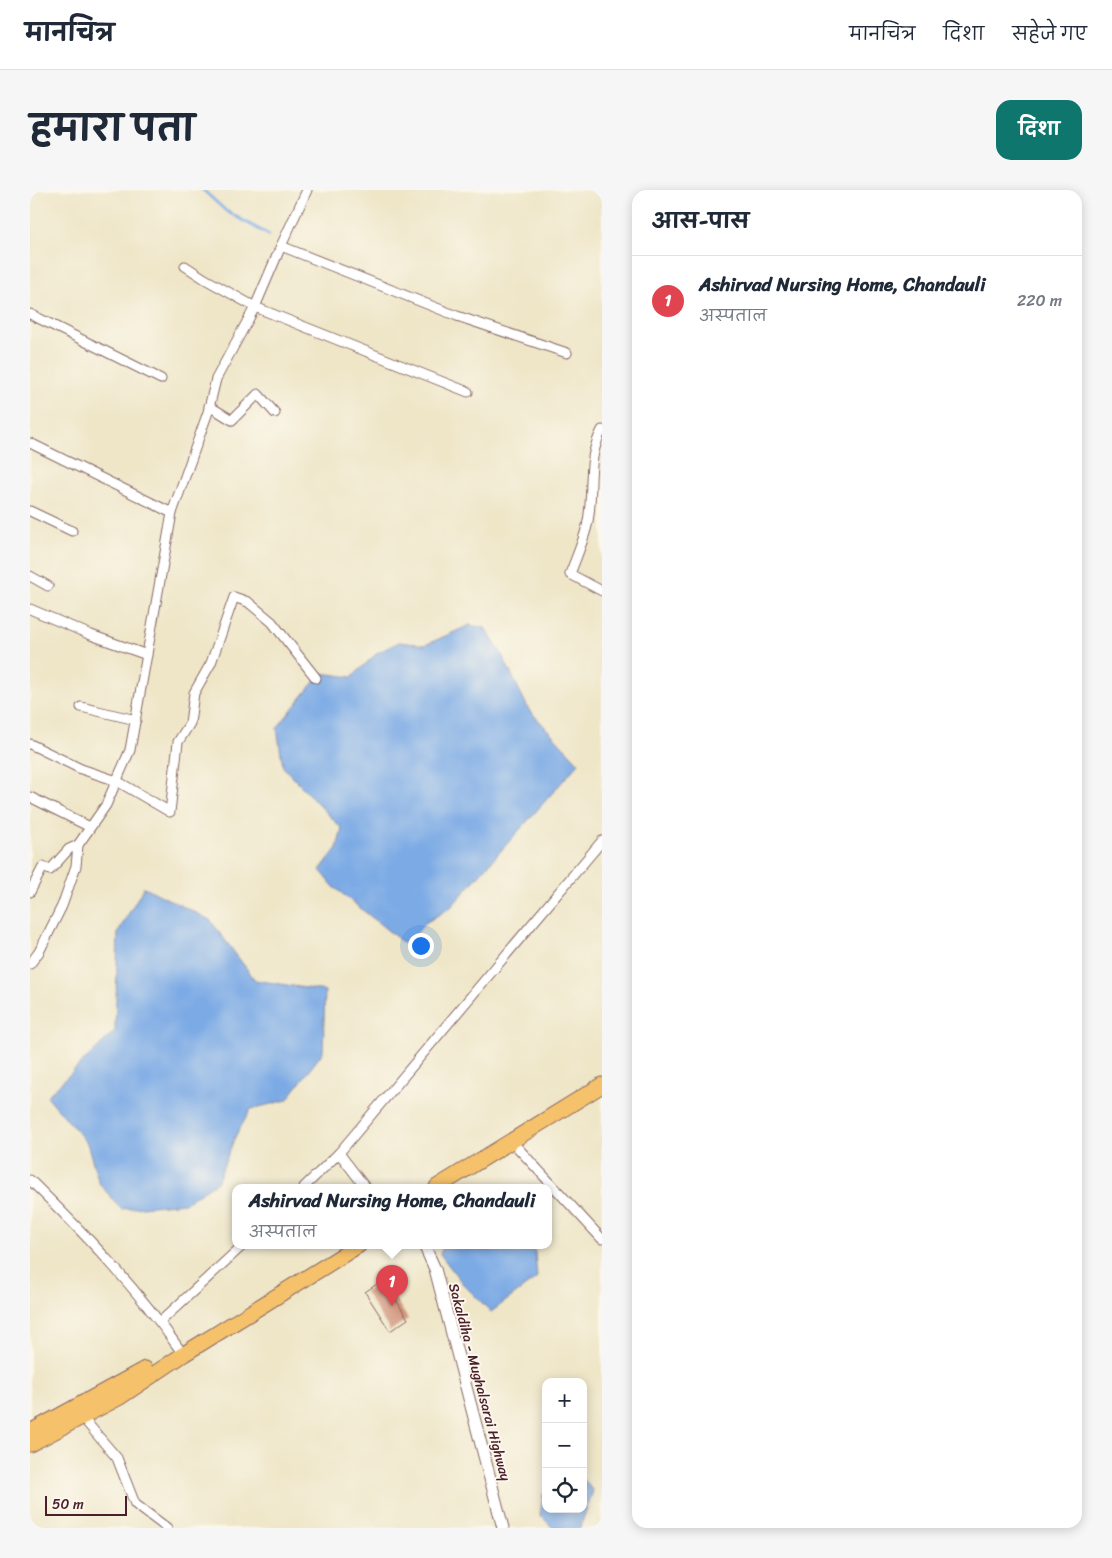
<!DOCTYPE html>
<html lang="hi">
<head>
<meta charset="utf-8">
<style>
	body { margin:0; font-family:Sriracha,"Playpen Sans Deva",sans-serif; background:#f6f6f7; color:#1f2937 }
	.controls { position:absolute; right:15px; bottom:15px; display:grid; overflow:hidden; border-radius:10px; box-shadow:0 2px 12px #0003 }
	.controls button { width:45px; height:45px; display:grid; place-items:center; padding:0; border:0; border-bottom:1px solid #e0e1e3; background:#fff; color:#1f2937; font:25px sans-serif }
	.scale { position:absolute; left:15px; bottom:12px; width:82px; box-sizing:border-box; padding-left:5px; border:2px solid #4a1f2b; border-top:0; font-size:14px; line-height:18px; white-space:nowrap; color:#4a1f2b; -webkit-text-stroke:4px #fbf7ec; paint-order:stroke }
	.you { position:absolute; left:390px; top:755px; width:18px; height:18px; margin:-12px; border:4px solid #fff; border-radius:50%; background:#1a73e8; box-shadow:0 0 0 8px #1a73e833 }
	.badge { display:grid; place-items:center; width:32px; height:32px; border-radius:50%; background:#0f766e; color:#fff; font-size:16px; font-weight:700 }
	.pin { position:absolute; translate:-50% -41px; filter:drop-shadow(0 1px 2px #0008) }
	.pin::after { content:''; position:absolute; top:26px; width:18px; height:15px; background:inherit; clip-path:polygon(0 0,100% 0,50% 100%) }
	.popup { position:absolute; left:202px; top:994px; width:320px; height:65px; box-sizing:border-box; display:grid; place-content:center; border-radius:10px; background:#fff; filter:drop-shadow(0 1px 4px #0005); font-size:16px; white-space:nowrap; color:#747a83 }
	.popup b { font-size:19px; color:#1f2937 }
	.popup::after { content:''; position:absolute; left:50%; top:100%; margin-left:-10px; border:10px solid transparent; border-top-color:#fff }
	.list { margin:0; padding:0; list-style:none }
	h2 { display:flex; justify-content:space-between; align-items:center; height:65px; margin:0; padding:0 20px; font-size:21px }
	h2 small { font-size:16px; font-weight:400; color:#747a83 }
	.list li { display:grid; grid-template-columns:32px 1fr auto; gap:15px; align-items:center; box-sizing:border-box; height:90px; padding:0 20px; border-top:1px solid #e0e1e3 }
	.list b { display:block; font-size:19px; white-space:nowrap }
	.list p { margin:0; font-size:16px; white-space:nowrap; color:#747a83 }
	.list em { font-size:16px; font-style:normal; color:#747a83 }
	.icon { flex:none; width:28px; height:28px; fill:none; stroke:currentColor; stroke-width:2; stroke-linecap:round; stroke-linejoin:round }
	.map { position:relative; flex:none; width:572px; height:1338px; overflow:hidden; border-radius:15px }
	header { display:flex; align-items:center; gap:30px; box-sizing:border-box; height:70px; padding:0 25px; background:#fff; border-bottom:1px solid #e0e1e3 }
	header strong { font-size:24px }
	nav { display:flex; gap:28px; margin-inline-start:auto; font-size:18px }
	.intro { display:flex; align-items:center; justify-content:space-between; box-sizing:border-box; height:120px; padding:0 30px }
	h1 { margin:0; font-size:35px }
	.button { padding:12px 22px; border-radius:15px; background:#0f766e; color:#fff; font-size:18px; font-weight:700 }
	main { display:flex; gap:30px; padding:0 30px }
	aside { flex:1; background:#fff; border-radius:15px; box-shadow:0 2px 12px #0003 }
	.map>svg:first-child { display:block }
</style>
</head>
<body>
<header>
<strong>मानचित्र</strong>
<nav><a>मानचित्र</a><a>दिशा</a><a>सहेजे गए</a></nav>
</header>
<div class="intro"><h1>हमारा पता</h1><a class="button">दिशा</a></div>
<main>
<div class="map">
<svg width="572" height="1338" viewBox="0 0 572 1338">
	<rect width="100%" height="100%" fill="#fbf7ec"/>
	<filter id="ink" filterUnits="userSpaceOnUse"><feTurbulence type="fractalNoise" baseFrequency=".02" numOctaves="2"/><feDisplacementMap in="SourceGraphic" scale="10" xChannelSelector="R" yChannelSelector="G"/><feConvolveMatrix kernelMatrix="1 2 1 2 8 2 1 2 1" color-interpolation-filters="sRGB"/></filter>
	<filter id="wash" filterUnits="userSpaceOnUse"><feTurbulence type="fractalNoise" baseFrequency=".0096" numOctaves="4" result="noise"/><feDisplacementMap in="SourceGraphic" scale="20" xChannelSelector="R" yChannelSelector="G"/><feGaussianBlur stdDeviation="1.12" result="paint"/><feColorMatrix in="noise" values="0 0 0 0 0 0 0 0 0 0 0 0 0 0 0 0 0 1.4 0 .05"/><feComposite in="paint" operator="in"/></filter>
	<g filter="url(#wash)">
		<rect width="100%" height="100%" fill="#efe6c8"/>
		<g fill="#7baae5" stroke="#626488">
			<polygon points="440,435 455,438 471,463 499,520 549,573 420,718 395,733 376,755 304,697 290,680 307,658 312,639 253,577 247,538 291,483 322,487 347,463 369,452 395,455"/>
			<polygon points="114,697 180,730 225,790 295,801 293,862 257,910 221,919 205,947 187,992 154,1013 91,1019 69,993 57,953 17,906 85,841 88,742"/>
			<polygon points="414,1055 501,1055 505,1062 507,1088 461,1122 433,1094 410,1064"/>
			<polygon points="553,1289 563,1301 550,1338 523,1338 510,1325 513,1304 516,1302 516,1319 553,1319"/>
		</g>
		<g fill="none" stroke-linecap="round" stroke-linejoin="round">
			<polyline stroke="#7baae5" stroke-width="3" points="173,0 196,21 239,45"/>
		</g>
		<g id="blocks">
			<polygon fill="#d0947b" points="353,1090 378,1129 360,1141 335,1102"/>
		</g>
	</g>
	<g filter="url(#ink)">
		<use href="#blocks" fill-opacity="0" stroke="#846562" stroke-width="1"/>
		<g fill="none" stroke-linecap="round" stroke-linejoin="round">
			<defs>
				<g id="minor">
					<polyline points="251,56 427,126 537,163"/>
					<polyline points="155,76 175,89 225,117 438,202"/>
					<polyline points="0,124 131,189"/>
					<polyline points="179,216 202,230 228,204 245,223"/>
					<path d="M572 240C555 272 565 302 557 336 553 352 546 368 540 384L572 401"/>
					<polyline points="0,253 142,323 178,222 186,189 225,117 251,56 277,0"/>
					<polyline points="0,321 42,341"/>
					<polyline points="0,386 18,396"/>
					<polyline points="0,419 61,445 117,465"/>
					<polyline points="51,517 106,530"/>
					<polyline points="0,554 51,579 87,591 140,622 148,552 160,533 164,503 181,473 204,407 218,412 242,432 286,488"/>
					<polyline points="0,607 60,637"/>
					<polyline points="0,702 13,677 20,680 39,659 48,655"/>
					<polyline points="0,774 9,762 32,716 46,676 48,655 76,615 100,560 142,323"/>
					<polyline points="487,957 572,1049"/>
					<path d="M0 990C54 1043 107 1098 150 1160"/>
					<polyline points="274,997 309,963"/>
					<polyline points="335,997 309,963 572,651"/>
					<polyline points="130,1132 213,1055"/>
					<polyline points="52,1227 87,1268 105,1314 137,1338"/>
				</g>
				<polyline id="tertiary" points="394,1055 405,1079 473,1338"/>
				<g id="trunk">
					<polyline points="407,997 572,895"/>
					<polyline points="0,1242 115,1179"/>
					<polyline points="0,1254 90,1207 154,1164 329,1055"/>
				</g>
			</defs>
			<use href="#minor" stroke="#846562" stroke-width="11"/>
			<use href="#tertiary" stroke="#846562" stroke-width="13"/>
			<use href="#trunk" stroke="#846562" stroke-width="17"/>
			<use href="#minor" stroke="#fff" stroke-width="9"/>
			<use href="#tertiary" stroke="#fff" stroke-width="11"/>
			<use href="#trunk" stroke="#f5c16b" stroke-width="15"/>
		</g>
	</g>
	<g text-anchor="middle" stroke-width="4" stroke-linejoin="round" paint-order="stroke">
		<g font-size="14" fill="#4a1f2b" stroke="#fbf7ec">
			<text transform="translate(450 1192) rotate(75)" y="5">Sakaldiha - Mughalsarai Highway</text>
		</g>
	</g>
</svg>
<div class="controls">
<button>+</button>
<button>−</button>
<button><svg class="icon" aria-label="locate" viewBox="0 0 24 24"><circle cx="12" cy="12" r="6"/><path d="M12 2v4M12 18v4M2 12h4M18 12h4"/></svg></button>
</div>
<div class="scale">50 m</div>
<div class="you"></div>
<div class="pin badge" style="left:362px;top:1116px;background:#e0444e">1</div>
<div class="popup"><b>Ashirvad Nursing Home, Chandauli</b>अस्पताल</div>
</div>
<aside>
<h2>आस-पास<small></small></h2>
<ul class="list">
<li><span class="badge" style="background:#e0444e">1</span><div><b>Ashirvad Nursing Home, Chandauli</b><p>अस्पताल</p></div><em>220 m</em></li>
</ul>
</aside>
</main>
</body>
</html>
